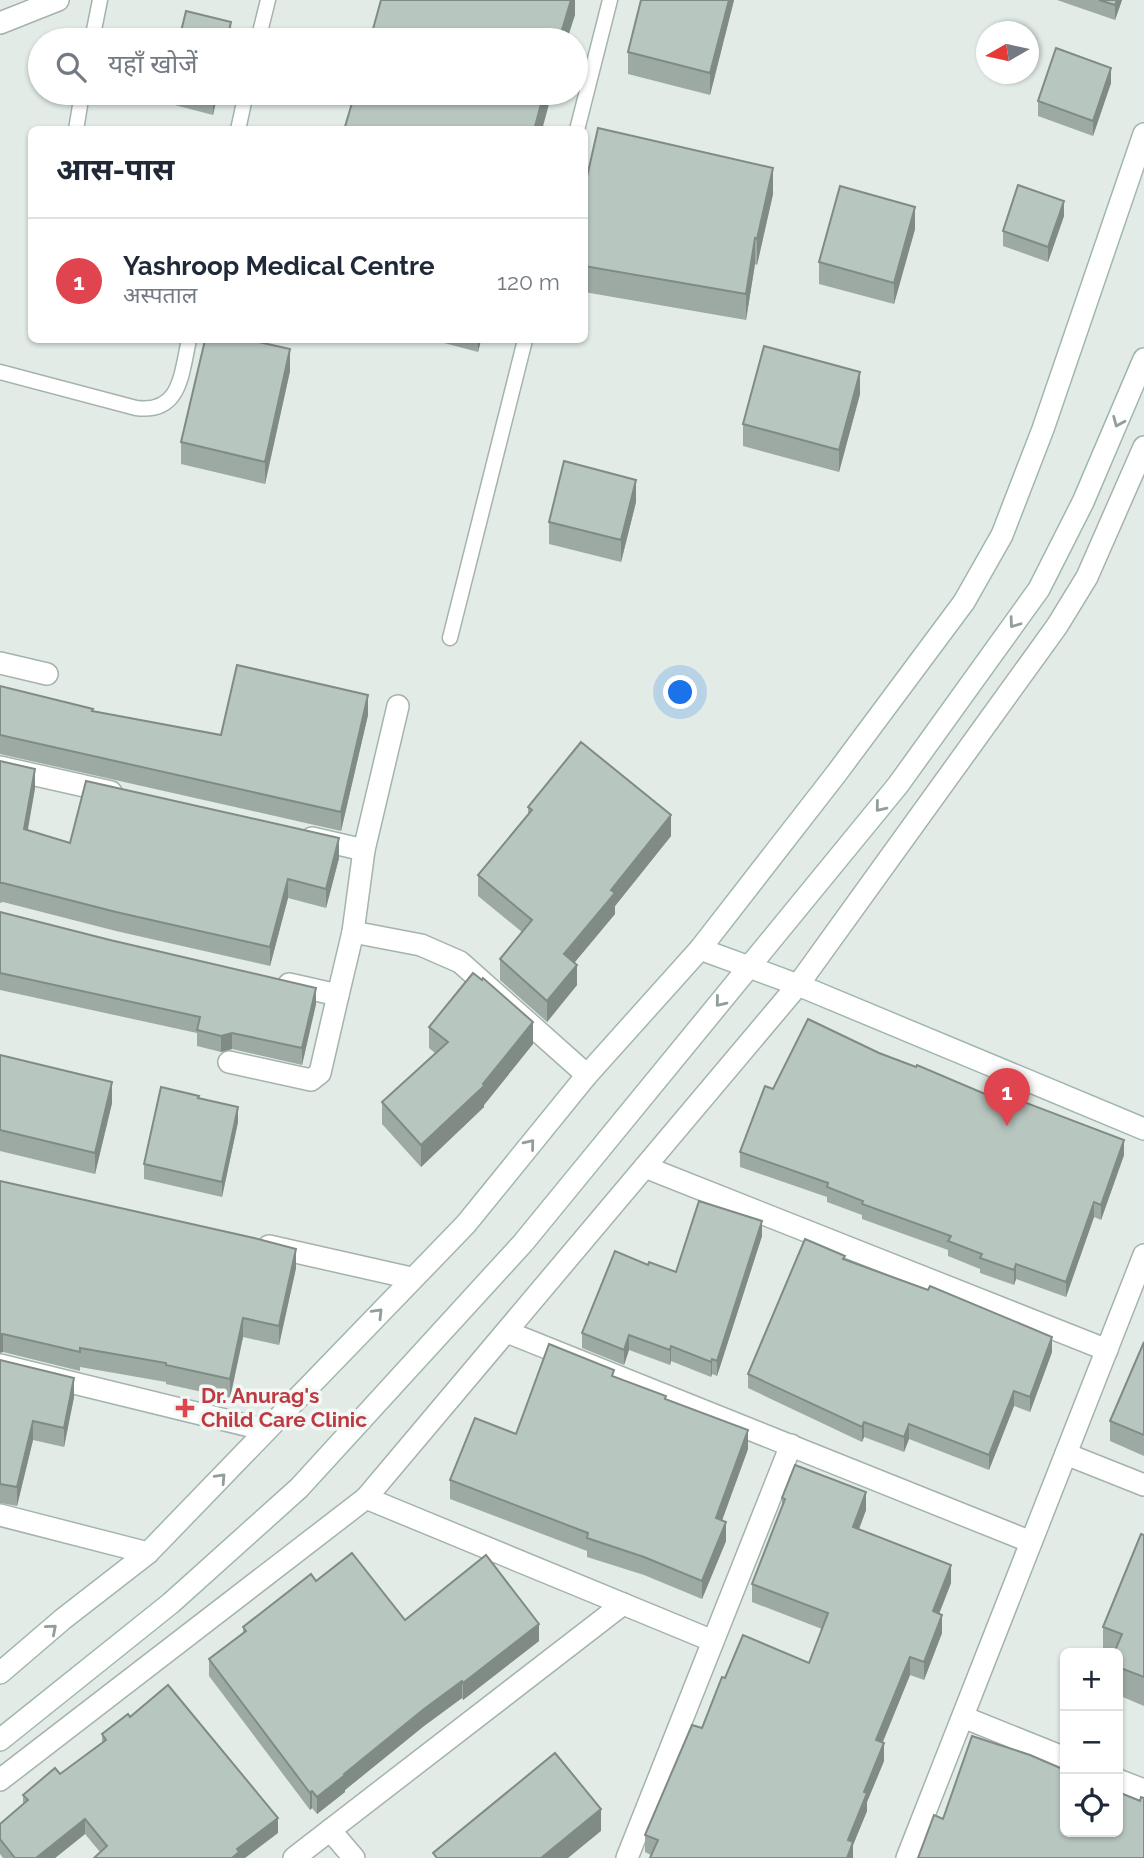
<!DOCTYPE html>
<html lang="hi">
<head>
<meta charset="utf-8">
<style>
	body { margin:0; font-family:Raleway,"Noto Sans Devanagari",sans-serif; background:#f6f6f7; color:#1f2937 }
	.controls { position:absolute; right:21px; bottom:21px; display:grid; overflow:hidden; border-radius:10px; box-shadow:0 2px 5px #0004 }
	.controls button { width:63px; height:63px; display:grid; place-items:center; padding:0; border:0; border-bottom:2px solid #e0e1e3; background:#fff; color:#1f2937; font:35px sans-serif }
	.compass { position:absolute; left:976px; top:21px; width:63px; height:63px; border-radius:50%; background:#fff; box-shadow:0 2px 5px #0004; rotate:261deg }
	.you { position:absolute; left:681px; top:693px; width:24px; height:24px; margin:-18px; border:5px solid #fff; border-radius:50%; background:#1a73e8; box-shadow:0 0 0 10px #1a73e833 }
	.badge { display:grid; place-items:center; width:46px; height:46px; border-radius:50%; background:#7b4c4a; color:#fff; font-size:23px; font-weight:700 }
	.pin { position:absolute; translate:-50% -58px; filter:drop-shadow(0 2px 4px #0008) }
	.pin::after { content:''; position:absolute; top:37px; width:24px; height:21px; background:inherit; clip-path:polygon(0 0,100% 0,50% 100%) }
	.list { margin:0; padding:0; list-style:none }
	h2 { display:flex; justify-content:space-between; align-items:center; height:91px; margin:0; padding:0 28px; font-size:30px }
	h2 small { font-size:23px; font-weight:400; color:#747a83 }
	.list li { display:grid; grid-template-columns:46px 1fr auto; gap:21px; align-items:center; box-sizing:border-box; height:126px; padding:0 28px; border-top:2px solid #e0e1e3 }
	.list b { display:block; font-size:26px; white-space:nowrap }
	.list p { margin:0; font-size:23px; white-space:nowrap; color:#747a83 }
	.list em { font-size:23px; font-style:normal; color:#747a83 }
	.icon { flex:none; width:38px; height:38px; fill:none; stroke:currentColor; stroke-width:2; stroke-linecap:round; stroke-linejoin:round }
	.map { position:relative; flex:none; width:1144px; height:1858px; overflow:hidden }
	.search { position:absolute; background:#fff; box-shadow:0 2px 5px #0004; left:28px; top:28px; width:560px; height:77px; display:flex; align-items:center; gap:18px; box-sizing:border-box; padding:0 24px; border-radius:38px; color:#747a83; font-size:26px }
	.panel { position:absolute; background:#fff; box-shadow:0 2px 5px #0004; left:28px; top:126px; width:560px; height:217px; border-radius:10px }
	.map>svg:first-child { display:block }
</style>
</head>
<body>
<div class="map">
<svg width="1144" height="1858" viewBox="0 0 1144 1858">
	<rect width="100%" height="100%" fill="#e2ebe6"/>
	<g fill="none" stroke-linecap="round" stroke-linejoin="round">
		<defs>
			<g id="lane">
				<polyline points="92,40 100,0"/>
				<polyline points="258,40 268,0"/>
				<polyline points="76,130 82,93"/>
				<polyline points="238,130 246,93"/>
				<polyline points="577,130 610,0"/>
				<path d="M0 372 136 408C181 414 181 374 189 340"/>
				<polyline points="450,638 525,340"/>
			</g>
			<g id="street">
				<polyline points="0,23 58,0"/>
				<polyline points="0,663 47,674"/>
				<polyline points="0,767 111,792"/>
				<polyline points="312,838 364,850 398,706"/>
				<polyline points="353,932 421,945 460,962 587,1075"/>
				<polyline points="289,984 338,995 353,932 364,850"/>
				<polyline points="229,1062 311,1080 320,1073 338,995"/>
				<polyline points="645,1167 1107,1350"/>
				<polyline points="269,1246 411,1278"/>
				<polyline points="507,1332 1031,1542"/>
				<polyline points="0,1365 266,1430"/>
				<polyline points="1066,1454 1144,1485"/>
				<polyline points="366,1498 713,1641"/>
				<polyline points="0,1515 148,1553"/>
				<polyline points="963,1717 1065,1758"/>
				<polyline points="0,1780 366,1498 798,985 1057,626 1087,577 1144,447"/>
				<polyline points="1118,1780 1144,1790"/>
				<polyline points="330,1830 354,1858"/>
				<polyline points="294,1858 623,1604"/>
				<polyline points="627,1858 791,1445"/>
				<polyline points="907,1858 1144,1255"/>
			</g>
			<g id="secondary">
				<polyline points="700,949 798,985 1144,1129"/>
				<polyline points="0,1673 63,1619 148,1553 466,1224 587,1075 700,949 836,774 964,602 1002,535 1043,429 1144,134"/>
				<polyline points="0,1740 171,1603 299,1488 523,1243 898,785 1039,589 1083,502 1144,359"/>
			</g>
		</defs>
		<use href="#lane" stroke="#a5b3ad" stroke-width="17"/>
		<use href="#street" stroke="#a5b3ad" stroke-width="24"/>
		<use href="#secondary" stroke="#a1b7ad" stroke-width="24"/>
		<use href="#lane" stroke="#fff" stroke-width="14"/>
		<use href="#street" stroke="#fff" stroke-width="21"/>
		<use href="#secondary" stroke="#fff" stroke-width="21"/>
	</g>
	<g fill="#9daaa4">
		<polygon points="734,0 710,95 628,74 628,52"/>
		<polygon points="1057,0 1122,0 1115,20"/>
		<polygon points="1111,83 1093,136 1038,116 1038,101"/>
		<polygon points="167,93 218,93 213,115 167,103"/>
		<polygon points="584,190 773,194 757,265 755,264 746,320 584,292"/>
		<polygon points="1064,216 1048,262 1003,246 1003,231"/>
		<polygon points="915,229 894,304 819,284 819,262"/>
		<polygon points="433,340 481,340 478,352"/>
		<polygon points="290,371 265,484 181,464 181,442"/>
		<polygon points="860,394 839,472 743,446 743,424"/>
		<polygon points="636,502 621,562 549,544 549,522"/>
		<polygon points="0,686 93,711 221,735 368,715 341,831 0,754"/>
		<polygon points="0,761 35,788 28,830 70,843 339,858 326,908 288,898 270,966 116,931 3,902 0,903"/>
		<polygon points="528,807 671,836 615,906 615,914 575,962 577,985 547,1022 500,980 500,959 522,932 478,896 478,875 528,814"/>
		<polygon points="0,912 110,940 316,1004 302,1065 232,1049 221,1052 197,1046 197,1033 0,990"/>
		<polygon points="429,1027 533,1044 484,1105 484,1107 421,1167 382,1124 382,1102 435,1053 429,1048"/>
		<polygon points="879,1053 1124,1155 1101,1220 1094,1217 1066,1297 1016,1279 1014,1285 980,1273 980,1269 948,1256 948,1250 862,1219 862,1215 827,1202 827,1197 740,1167 740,1152 773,1089"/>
		<polygon points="0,1055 112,1103 95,1174 0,1151"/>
		<polygon points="199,1098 238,1122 222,1197 144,1179 144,1164"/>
		<polygon points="0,1181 296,1268 279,1345 243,1337 230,1398 166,1384 166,1382 80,1367 80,1371 3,1352"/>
		<polygon points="762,1236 717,1376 712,1374 711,1377 671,1361 670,1365 629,1350 624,1365 582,1348 582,1333 648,1265 676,1272"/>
		<polygon points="845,1260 1052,1352 1030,1412 1014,1406 989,1470 909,1439 904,1452 864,1437 862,1442 748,1388 748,1374"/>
		<polygon points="1144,1342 1144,1456 1110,1441 1110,1421"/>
		<polygon points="0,1360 74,1397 64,1447 33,1440 17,1506 0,1503"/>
		<polygon points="614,1376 666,1400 748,1449 722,1520 726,1541 702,1599 644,1575 587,1557 587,1551 450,1499 450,1480 516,1434"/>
		<polygon points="782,1498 866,1510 859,1529 951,1583 939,1614 942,1633 924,1680 910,1675 883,1742 884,1761 867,1802 867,1811 853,1845 853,1858 651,1855 645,1852 645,1835 702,1728 725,1678 809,1663 822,1629 752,1602 752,1584 782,1505"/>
		<polygon points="1144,1535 1144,1706 1118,1695 1118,1653 1103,1653 1103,1627"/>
		<polygon points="316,1581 405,1620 539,1641 463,1700 462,1698 424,1726 345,1790 345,1792 317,1814 312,1808 310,1810 209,1676 209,1659 243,1633 243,1627"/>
		<polygon points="130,1717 278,1833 100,1852 85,1834 55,1858 3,1858 0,1854 0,1824 23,1804 23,1795 60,1774 102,1743 102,1734"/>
	</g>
	<g fill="#808b86">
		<polygon points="571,0 575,0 575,15 567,40 559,40"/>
		<polygon points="729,0 734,0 710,95 710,73"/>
		<polygon points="1117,0 1122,0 1115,20 1115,5"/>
		<polygon points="231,22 231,40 227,40"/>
		<polygon points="1111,68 1111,83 1093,136 1093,121"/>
		<polygon points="215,93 218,93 213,115 213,100"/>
		<polygon points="544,93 552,93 542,130 534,130"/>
		<polygon points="773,168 773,194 757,265 757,239"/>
		<polygon points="1064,201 1064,216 1048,262 1048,247"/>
		<polygon points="915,207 915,229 894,304 894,283"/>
		<polygon points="755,238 755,264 746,320 746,294"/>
		<polygon points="478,340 481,340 478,352"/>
		<polygon points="290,349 290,371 265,484 265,462"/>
		<polygon points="860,372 860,394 839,472 839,450"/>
		<polygon points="636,480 636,502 621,562 621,540"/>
		<polygon points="368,695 368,715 341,831 341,812"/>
		<polygon points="35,769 35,788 24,849 24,829"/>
		<polygon points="671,815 671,836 615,906 615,914 564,975 564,954 611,890"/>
		<polygon points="339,838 339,858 326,908 326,889"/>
		<polygon points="288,879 288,898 270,966 270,947"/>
		<polygon points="577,965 577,985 547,1022 547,1001"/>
		<polygon points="316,988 316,1004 302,1065 302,1048"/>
		<polygon points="533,1022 533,1044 484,1105 484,1107 421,1167 421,1145 483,1084"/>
		<polygon points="232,1033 232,1049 221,1052 221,1036"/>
		<polygon points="112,1082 112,1103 95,1174 95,1153"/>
		<polygon points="238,1107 238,1122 222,1197 222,1182"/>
		<polygon points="1124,1140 1124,1155 1101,1220 1101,1205"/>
		<polygon points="1094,1202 1094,1217 1066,1297 1066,1282"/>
		<polygon points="762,1221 762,1236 717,1376 717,1361"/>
		<polygon points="296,1249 296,1268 279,1345 279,1326"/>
		<polygon points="1016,1264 1016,1279 1014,1285 1014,1270"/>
		<polygon points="243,1318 243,1337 230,1398 230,1379"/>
		<polygon points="0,1334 3,1334 3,1352 0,1353"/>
		<polygon points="629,1335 629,1350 624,1365 624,1350"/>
		<polygon points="1052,1337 1052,1352 1030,1412 1030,1397"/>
		<polygon points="671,1346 671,1361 670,1365 670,1350"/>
		<polygon points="712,1359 712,1374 711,1377 711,1362"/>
		<polygon points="74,1378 74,1397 64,1447 64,1428"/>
		<polygon points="1014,1391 1014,1406 989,1470 989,1455"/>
		<polygon points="33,1421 33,1440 17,1506 17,1487"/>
		<polygon points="864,1422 864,1437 862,1442 862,1427"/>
		<polygon points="909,1424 909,1439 904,1452 904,1437"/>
		<polygon points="748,1430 748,1449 716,1537 716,1518"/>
		<polygon points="866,1492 866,1510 853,1545 853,1527"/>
		<polygon points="726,1522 726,1541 702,1599 702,1581"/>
		<polygon points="951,1565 951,1583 933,1629 933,1611"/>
		<polygon points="942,1615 942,1633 924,1680 924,1662"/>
		<polygon points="539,1624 539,1641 463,1700 463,1683"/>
		<polygon points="910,1657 910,1675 876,1758 876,1740"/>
		<polygon points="462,1681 462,1698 424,1726 345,1790 345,1792 317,1814 317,1797 344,1774 424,1709"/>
		<polygon points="884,1743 884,1761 867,1802 867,1811 853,1845 853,1858 847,1858 848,1840 864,1792"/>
		<polygon points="312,1791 312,1808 310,1810 310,1793"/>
		<polygon points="601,1809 601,1831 568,1858 541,1858"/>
		<polygon points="278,1818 278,1833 245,1858 232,1858 237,1849"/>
		<polygon points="85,1819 85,1834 55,1858 36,1858"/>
	</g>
	<g fill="#b7c6bf" stroke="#808b86" stroke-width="2">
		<polygon points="381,0 571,0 559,40 370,40"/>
		<polygon points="641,0 729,0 710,73 628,52"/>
		<polygon points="1099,0 1117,0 1115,5"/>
		<polygon points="186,11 231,22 227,40 179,40"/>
		<polygon points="1056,48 1111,68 1093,121 1038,101"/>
		<polygon points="184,93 215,93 213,100"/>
		<polygon points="355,93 544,93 534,130 344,130"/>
		<polygon points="598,128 773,168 757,239 755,238 746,294 584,266 584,190"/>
		<polygon points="1018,185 1064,201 1048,247 1003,231"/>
		<polygon points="840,186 915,207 894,283 819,262"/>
		<polygon points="205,340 250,340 290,349 265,462 181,442"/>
		<polygon points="764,346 860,372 839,450 743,424"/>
		<polygon points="564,461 636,480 621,540 549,522"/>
		<polygon points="237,665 368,695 341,812 0,735 0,686 93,709 92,711 221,735"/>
		<polygon points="581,742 671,815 611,890 615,893 564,954 577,965 547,1001 500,959 532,920 478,875 532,810 528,807"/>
		<polygon points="0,761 35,769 24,829 70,843 86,781 339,838 326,889 288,879 270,947 116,912 3,883 0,883"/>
		<polygon points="0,912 110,940 316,988 302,1048 232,1033 221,1036 197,1030 200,1017 0,973"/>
		<polygon points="473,973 482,980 483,978 533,1022 483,1084 484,1086 421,1145 382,1102 448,1042 429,1027"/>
		<polygon points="808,1019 879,1053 916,1067 917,1065 992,1097 995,1091 1124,1140 1101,1205 1094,1202 1066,1282 1016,1264 1014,1270 980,1258 982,1254 948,1241 951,1236 862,1204 863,1201 827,1187 828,1183 740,1152 765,1086 773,1089"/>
		<polygon points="0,1055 112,1082 95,1153 0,1130"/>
		<polygon points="161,1087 199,1096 198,1098 238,1107 222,1182 144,1164"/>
		<polygon points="0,1181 254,1238 296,1249 279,1326 243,1318 230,1379 166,1365 166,1363 80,1348 80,1352 3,1334 0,1334"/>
		<polygon points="699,1201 762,1221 717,1361 712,1359 711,1362 671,1346 670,1350 629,1335 624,1350 582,1333 615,1251 648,1265 649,1262 676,1272"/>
		<polygon points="805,1239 845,1256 843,1259 928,1290 930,1286 1052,1337 1030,1397 1014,1391 989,1455 909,1424 904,1437 864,1422 862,1427 748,1374"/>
		<polygon points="1144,1342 1144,1435 1110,1421"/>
		<polygon points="549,1344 614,1370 612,1376 666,1396 665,1399 748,1430 716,1518 726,1522 702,1581 644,1557 587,1538 588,1533 450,1480 475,1418 516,1434"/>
		<polygon points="0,1360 74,1378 64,1428 33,1421 17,1487 0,1484"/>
		<polygon points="795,1465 866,1492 853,1527 951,1565 933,1611 942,1615 924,1662 910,1657 876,1740 884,1743 864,1792 867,1793 848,1840 853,1842 847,1858 650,1858 658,1840 645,1835 692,1725 702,1728 722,1677 725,1678 743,1635 809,1663 828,1613 752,1584 785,1499 782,1498"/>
		<polygon points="1141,1534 1144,1535 1144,1677 1118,1667 1118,1653 1114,1653 1122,1634 1103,1627"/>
		<polygon points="352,1553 405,1620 486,1555 539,1624 463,1683 462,1681 424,1709 344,1774 345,1775 317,1797 312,1791 310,1793 209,1659 246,1631 243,1627 311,1574 316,1581"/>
		<polygon points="168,1685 278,1818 237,1849 239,1852 232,1858 94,1858 107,1846 85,1819 36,1858 15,1858 0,1839 0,1824 28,1800 23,1795 55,1768 60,1774 106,1740 102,1734 128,1714 130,1717"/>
		<polygon points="972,1736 1030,1755 1065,1770 1065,1832 1118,1832 1118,1792 1140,1801 1141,1797 1144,1798 1144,1858 918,1858 934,1815 943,1819"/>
		<polygon points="555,1753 601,1809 541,1858 437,1858 433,1853"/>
	</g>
	<defs><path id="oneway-chevron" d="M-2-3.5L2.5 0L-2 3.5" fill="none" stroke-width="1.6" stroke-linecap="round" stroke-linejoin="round" transform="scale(1.75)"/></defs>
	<g stroke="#919e99">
		<use href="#oneway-chevron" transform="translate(1118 422) rotate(113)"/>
		<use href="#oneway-chevron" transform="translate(1014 623) rotate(126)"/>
		<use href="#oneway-chevron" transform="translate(880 807) rotate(129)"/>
		<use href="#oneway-chevron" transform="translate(720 1002) rotate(129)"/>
		<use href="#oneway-chevron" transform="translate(530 1144) rotate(-51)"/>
		<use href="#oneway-chevron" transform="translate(378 1313) rotate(-46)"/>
		<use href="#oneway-chevron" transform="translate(221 1478) rotate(-47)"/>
		<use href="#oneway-chevron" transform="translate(52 1629) rotate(-41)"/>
	</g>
	<path fill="#e0444e" stroke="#f2f8f5" stroke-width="2.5" d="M181.5 1397.5h7v7h7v7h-7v7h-7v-7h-7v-7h7z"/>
	<g text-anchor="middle" stroke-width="7" stroke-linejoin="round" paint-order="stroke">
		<g font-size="21" font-weight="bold" fill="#be3a42" stroke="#f2f8f5" text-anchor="start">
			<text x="201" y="1403">Dr. Anurag's<tspan x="201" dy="24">Child Care Clinic</tspan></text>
		</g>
	</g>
</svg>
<div class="controls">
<button>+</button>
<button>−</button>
<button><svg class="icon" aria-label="locate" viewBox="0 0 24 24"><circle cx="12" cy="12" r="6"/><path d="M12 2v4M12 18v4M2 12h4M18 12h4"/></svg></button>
</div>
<svg class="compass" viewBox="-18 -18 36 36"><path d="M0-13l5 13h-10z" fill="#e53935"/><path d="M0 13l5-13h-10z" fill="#747a83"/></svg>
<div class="you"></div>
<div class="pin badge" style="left:1007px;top:1126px;background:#e0444e">1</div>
<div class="search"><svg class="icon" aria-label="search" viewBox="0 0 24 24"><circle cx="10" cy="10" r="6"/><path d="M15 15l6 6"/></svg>यहाँ खोजें</div>
<section class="panel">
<h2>आस-पास<small></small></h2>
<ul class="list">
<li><span class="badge" style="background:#e0444e">1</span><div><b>Yashroop Medical Centre</b><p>अस्पताल</p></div><em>120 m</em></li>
</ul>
</section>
</div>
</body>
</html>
